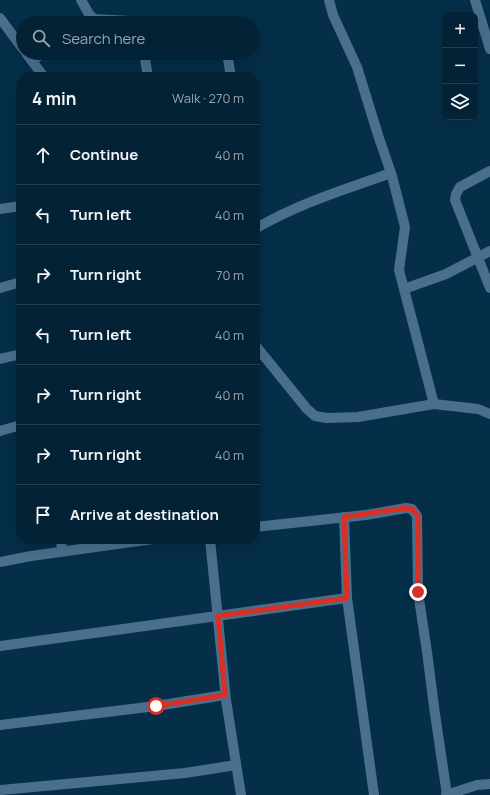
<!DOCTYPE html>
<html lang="en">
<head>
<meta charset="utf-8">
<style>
	body { margin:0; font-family:Manrope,sans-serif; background:#0d2a3e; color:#f1f3f6 }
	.controls { position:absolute; right:12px; top:12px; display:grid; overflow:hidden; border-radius:8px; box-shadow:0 4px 16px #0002 }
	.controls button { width:36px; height:36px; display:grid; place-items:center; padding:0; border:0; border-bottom:1px solid #253f51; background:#042236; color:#f1f3f6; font:20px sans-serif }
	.stop { position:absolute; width:12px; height:12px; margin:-9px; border:3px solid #d93025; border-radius:50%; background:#fff }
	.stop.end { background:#d93025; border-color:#fff; box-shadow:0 1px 4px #0008 }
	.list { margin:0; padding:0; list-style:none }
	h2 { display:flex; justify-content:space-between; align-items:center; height:52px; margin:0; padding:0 16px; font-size:17px }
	h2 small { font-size:13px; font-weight:400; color:#97a4ad }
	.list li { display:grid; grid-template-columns:26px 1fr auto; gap:12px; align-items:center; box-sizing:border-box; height:60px; padding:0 16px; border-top:1px solid #253f51 }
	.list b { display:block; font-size:15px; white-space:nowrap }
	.list em { font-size:13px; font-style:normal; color:#97a4ad }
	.icon { flex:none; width:22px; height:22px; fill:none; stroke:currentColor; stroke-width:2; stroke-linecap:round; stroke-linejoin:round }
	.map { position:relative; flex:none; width:490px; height:795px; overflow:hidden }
	.search { position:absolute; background:#042236; box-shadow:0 4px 16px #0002; left:16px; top:16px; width:244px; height:44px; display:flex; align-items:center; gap:10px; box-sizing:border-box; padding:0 14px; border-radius:22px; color:#97a4ad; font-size:15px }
	.panel { position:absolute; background:#042236; box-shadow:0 4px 16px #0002; left:16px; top:72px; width:244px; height:472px; border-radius:16px }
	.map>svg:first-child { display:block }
</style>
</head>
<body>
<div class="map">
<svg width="490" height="795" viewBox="0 0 490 795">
	<rect width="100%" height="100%" fill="#052e48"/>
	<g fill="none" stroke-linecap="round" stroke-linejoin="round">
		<g stroke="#496f8d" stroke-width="10">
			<polyline points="81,0 89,14 94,19 166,23"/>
			<polyline points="329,0 333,15 357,67 378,135 392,176 405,227 399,270 434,404"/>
			<polyline points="475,0 490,49"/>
			<polyline points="0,18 23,49"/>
			<polyline points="197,23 220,23"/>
			<polyline points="26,53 44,77"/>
			<polyline points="144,53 148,77"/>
			<polyline points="227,53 231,77"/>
			<polyline points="32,61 43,53"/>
			<polyline points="490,171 460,187 456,194 455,200 490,288"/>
			<polyline points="0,209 21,206"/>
			<path d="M255 229C299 203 344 190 391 173"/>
			<polyline points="0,288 21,282"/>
			<polyline points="404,289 446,274 490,251"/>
			<polyline points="255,345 307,409 315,416 327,418 358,417 434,404 478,409 490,414"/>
			<polyline points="0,359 21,354"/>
			<polyline points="0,431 21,425"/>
			<polyline points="344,517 347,598 374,795"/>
			<polyline points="255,527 366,515 406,508 412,509 417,516 418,592 427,652 435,714 447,795"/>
			<polyline points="61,539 62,551"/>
			<polyline points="210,539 226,700 241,795"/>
			<polyline points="0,562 31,556 153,539"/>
			<polyline points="0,646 347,598"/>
			<polyline points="0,725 156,706 225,695"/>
			<polyline points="1,790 185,773 236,765"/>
			<polyline points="446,795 477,785 490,784"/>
		</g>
	</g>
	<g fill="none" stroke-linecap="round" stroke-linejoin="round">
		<polyline stroke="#d93025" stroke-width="5" points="156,706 225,695 218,616 347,598 344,517 406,508 412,509 418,516 418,592"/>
	</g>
</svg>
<div class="controls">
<button>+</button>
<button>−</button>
<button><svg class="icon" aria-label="layers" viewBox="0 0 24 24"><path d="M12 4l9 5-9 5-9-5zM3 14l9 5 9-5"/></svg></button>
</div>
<div class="stop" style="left:156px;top:706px"></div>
<div class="stop end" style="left:418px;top:592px"></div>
<div class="search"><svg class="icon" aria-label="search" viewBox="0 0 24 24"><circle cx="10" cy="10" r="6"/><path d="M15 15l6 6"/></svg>Search here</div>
<section class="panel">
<h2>4 min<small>Walk · 270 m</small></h2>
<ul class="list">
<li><svg class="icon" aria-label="ahead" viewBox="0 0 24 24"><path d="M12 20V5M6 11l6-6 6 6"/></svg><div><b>Continue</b></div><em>40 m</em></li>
<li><svg class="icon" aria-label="left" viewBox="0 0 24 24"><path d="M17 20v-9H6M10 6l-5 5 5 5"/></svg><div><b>Turn left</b></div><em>40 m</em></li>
<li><svg class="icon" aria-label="right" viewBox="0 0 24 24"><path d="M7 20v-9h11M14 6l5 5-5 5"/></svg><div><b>Turn right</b></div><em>70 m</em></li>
<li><svg class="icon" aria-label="left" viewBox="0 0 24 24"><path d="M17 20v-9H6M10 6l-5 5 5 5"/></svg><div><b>Turn left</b></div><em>40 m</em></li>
<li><svg class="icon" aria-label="right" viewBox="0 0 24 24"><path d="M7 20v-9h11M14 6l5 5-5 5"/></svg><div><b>Turn right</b></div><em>40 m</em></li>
<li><svg class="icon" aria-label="right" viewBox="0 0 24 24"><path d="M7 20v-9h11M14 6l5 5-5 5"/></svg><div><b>Turn right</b></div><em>40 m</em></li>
<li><svg class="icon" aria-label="arrive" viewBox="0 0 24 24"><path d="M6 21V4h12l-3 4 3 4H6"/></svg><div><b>Arrive at destination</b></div></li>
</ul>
</section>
</div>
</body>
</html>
